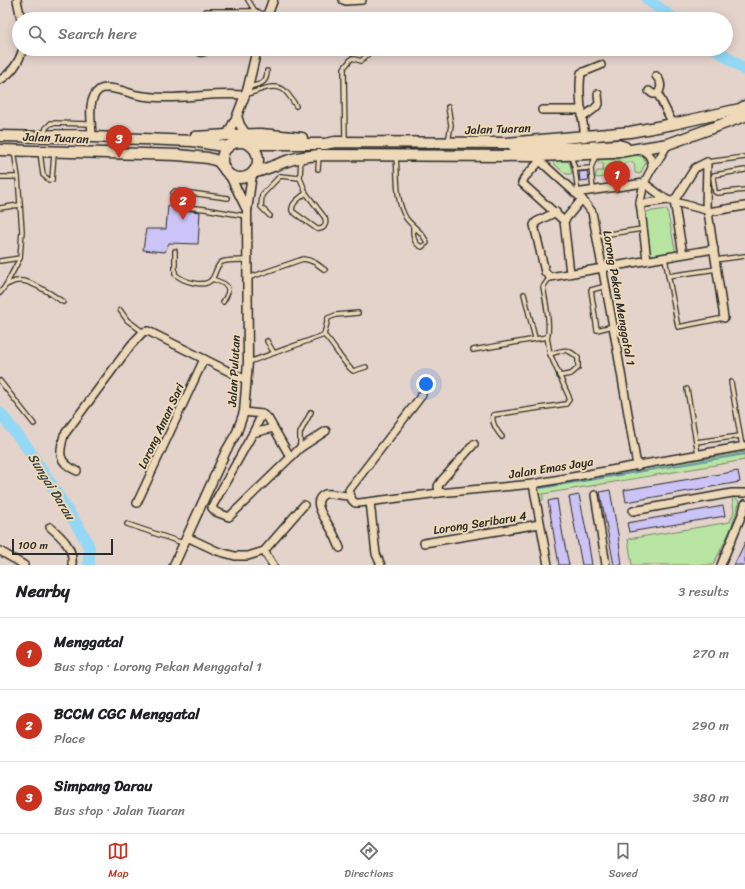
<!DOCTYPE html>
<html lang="en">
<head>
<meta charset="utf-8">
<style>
	body { margin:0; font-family:Sriracha,sans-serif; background:#f6f6f6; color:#202124 }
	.scale { position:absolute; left:12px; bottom:10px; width:101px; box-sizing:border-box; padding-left:4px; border:2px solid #2b2b2b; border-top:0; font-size:11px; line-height:14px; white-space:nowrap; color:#2b2b2b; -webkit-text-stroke:3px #eed9b8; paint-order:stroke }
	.you { position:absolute; left:426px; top:384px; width:14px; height:14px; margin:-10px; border:3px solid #fff; border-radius:50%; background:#1a73e8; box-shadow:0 0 0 6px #1a73e833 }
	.badge { display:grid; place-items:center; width:26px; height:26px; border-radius:50%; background:#c8321e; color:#fff; font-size:13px; font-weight:700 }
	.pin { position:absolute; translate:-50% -33px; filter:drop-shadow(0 1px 2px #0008) }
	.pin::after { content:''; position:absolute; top:21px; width:14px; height:12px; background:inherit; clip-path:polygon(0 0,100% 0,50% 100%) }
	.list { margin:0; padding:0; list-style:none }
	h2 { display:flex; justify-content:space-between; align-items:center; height:52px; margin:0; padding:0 16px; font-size:17px }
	h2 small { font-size:13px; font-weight:400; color:#757577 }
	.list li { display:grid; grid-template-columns:26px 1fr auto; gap:12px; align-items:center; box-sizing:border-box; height:72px; padding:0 16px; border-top:1px solid #e0e0e0 }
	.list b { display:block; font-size:15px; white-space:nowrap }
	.list p { margin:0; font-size:13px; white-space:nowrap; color:#757577 }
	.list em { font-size:13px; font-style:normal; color:#757577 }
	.icon { flex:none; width:22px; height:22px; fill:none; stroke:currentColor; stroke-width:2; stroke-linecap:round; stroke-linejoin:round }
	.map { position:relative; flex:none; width:745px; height:565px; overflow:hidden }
	.search { position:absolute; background:#fff; box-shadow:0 2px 10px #0003; left:12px; right:12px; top:12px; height:44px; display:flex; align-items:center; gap:10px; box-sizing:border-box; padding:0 14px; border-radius:22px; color:#757577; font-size:15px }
	.sheet { height:268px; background:#fff }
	nav { display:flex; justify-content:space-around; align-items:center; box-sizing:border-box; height:56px; border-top:1px solid #e0e0e0; background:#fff; font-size:11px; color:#757577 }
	nav a { display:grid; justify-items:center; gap:2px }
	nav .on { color:#c8321e }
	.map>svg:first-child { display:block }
</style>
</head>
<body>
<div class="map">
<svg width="745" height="565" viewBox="0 0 745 565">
	<rect width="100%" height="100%" fill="#e4d3cb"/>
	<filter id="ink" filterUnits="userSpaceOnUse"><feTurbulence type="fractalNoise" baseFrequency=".025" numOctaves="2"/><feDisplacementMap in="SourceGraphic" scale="8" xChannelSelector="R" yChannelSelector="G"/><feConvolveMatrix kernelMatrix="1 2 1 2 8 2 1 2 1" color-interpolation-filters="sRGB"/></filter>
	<g filter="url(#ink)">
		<g fill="#b9e5a3" stroke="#728867">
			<path d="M637 155 643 157 646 162 640 174 635 173C634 168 637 163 629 162L624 165 616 158Z"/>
			<polygon points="614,159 623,167 621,171 612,172 612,170 607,170 607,177 595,178 597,171 603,171 603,163 598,163 598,160"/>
			<polygon points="554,161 567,161 570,164 572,174 566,174 553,163"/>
			<polygon points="667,209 676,254 654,258 650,253 643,215 646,212"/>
			<polygon points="745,452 745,460 543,494 543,500 540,501 537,491 541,485"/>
			<polygon points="732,497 738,500 739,504 730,531 713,565 632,565 628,539 730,522 734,511"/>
		</g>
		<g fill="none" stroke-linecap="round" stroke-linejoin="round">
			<polyline stroke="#6993a4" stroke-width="2" points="541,488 745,454"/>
			<g stroke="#93d8f5" stroke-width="12">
				<polyline points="648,0 674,19"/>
				<polyline points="716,49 745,70"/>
				<polyline points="0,413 29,450 85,538 89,548 89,565"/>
			</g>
		</g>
		<g fill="#ccc4f6" stroke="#2b2b2b">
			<polygon points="587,171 589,180 580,181 579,172"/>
			<polygon points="168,205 174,209 200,212 198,244 169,243 165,252 143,250 146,229 166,229"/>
			<polygon points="738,471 740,482 626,502 624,490"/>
			<polygon points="610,490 618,534 622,565 614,565 600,492"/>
			<polygon points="579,495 588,540 592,565 582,565 569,497"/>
			<polygon points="557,499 563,536 569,565 559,565 548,501"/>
			<polygon points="723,506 725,516 629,532 627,523"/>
			<polygon points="745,542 745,565 734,565 740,553"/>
		</g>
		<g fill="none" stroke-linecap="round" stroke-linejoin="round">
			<defs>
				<g id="service">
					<polyline points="248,0 255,11"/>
					<polyline points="206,11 255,11 266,15"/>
					<path d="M200 54C206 55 206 52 211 51 220 48 247 51 256 53"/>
					<path d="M249 87C260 84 267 84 267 71"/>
					<path d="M245 95C256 92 275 81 285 91 289 95 293 101 296 106"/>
					<polyline points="41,132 45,132 46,128 51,123 91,124"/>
					<polyline points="49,132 92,132"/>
					<polyline points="345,141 344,68 352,58 361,61 373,49"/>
					<polyline points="448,142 451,125 448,107"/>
					<polyline points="40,152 43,175 49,180 52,180 54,153"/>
					<polyline points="571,156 575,169 591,168 596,155"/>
					<path d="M301 157 300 178 306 193 325 218C327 224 324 230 317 229L292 211C291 203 300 198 306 193"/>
					<path d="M396 157C398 178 395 199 406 218 413 228 423 231 427 243L422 247C413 244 413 235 413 227"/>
					<polyline points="707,162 745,157"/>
					<polyline points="591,168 593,190"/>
					<polyline points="318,169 319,156"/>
					<polyline points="575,169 578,193"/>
					<polyline points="745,170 714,175 713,177 715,192 717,193 745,190"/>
					<polyline points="0,177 18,177"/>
					<polyline points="228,198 175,191 173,193 172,202 175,206 205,209 246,216"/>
					<polyline points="0,208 19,205"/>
					<polyline points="270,216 261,207 262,195 280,176 300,178"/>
					<polyline points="596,236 642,229"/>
					<path d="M175 251V274C182 281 205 289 212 279 216 274 216 265 222 262 226 260 240 260 246 260"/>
					<polyline points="665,258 678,327 724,318"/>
					<polyline points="715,260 745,256"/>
					<polyline points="0,261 20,258"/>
					<polyline points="668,276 717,269"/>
					<path d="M248 278 303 259C313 260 317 264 325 270"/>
					<path d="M212 279C228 284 233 287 223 302"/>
					<path d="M6 285C9 284 14 281 17 281 30 279 53 295 63 302"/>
					<polyline points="606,286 591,290 597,330 613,326"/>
					<polyline points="0,293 6,285 20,258 22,231 18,177 14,151"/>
					<polyline points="524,294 535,338"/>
					<polyline points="120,310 127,320 143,332"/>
					<path d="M324 335C335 346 341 361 353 371L366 367"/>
					<polyline points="267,341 274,353"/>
					<path d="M473 350 547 337C551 328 545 297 543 287L550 277"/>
					<path d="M550 354C563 350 567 347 578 358V368L571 374 559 376"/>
					<polyline points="249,362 324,335 328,318 336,315 358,313"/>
					<polyline points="0,381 34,424"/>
					<polyline points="731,382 742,446"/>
					<polyline points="687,389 696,442"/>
					<path d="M502 437C497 431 491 423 493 415L566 404 569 400V397L550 354 547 337"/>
					<polyline points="300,447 300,433 311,412"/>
					<polyline points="698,454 696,442 740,436"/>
					<polyline points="127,524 183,543"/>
				</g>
				<g id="minor">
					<polyline points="17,0 21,19"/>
					<polyline points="343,0 346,1 362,0"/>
					<path d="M656 76C662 82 662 87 658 94L673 124"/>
					<path d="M0 80C12 73 19 62 23 49"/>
					<polyline points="649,91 653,94 658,94"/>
					<polyline points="542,110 582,110"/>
					<polyline points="582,118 594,109 599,104 598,94"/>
					<path d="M585 136C582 116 578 94 581 73L601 65"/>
					<path d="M92 137C92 123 86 100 99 90 107 84 128 93 137 95 173 102 208 92 244 95"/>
					<path d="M640 149C649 153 652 158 652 168"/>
					<polyline points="538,156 540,161 582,199 592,212 613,326 637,466"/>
					<polyline points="540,161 525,177 522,183 564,221 570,273"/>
					<polyline points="575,193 644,183 667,200"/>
					<polyline points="640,204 667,200 706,210"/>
					<polyline points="556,212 536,222 534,225 545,272 550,277 714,249"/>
					<polyline points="708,212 745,206"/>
					<polyline points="564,221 582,199"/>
					<polyline points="683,254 674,201 695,168 707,162 706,210 708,212 724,318"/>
					<polyline points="647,260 640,202 644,183 652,168 657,162 668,144"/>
					<polyline points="422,395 349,490 352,500 355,503 359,503 439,493 533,484 745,446"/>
					<polyline points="244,412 262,414 268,418 288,453 292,456 300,448 326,431"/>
					<polyline points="273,428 253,433 213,505 212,508 216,512 229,517 292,456"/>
					<polyline points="253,433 262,414"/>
					<path d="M77 471C57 462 59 453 64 435L131 345 143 332 148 331 246 380"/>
					<polyline points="533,484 548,565"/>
					<polyline points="439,493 438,486 442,480 474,444"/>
					<polyline points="595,495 606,565"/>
					<polyline points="370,502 376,554 381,565"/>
					<polyline points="137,503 204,359"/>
					<polyline points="633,511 732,493 745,493"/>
					<path d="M50 527C62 537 74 548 72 565"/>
					<polyline points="187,537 217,551 235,556 248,556 264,551 304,505"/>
					<polyline points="424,543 540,524"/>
					<path d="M340 548C337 541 334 533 329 526 325 518 310 501 325 494 330 493 344 496 350 496"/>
					<polyline points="0,551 24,565"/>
					<polyline points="264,551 273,565"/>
					<polyline points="721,565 743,512 745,504"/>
				</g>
				<g id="tertiary">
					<polyline points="266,19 273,0"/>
					<polyline points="237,116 240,125 246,134"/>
					<polyline points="227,135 237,116 248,87 257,49"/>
					<polyline points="229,174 247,210"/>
					<polyline points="174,565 226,451 237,432 244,412 248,362 247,211 252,174"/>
				</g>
				<g id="primary">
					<polyline points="0,136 53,137 92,137 193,141 228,147"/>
					<polyline points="195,137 227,135 261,134 302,138"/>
					<circle cx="240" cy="160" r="18"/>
					<polyline points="248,144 325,144 335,142 507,143 630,132 673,124 740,109 745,106"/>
					<polyline points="514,147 517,148 572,148 618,145 625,147"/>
					<polyline points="0,150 178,155 208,158 218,161 226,171"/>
					<path d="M253 173C265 170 275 165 287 161 297 157 308 156 319 155L538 156 612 153 668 144 745 116"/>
				</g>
			</defs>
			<use href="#service" stroke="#2b2b2b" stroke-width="6"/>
			<use href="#minor" stroke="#2b2b2b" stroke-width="10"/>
			<use href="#tertiary" stroke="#2b2b2b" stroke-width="11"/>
			<use href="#primary" stroke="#2b2b2b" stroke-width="13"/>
			<use href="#service" stroke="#eed9b8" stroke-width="3.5"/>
			<use href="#minor" stroke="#eed9b8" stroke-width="7"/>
			<use href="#tertiary" stroke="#eed9b8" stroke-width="8"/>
			<use href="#primary" stroke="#eed9b8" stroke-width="10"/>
		</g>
	</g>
	<g text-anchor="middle" stroke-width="4" stroke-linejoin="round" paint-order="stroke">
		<g font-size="12" fill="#2b2b2b" stroke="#eed9b8">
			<text transform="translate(498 129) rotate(-2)" y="4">Jalan Tuaran</text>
			<text transform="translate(56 138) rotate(2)" y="4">Jalan Tuaran</text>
			<text transform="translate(619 298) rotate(80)" y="4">Lorong Pekan Menggatal 1</text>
			<text transform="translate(234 371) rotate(-87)" y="4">Jalan Pulutan</text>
			<text transform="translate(161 426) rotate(-65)" y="4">Lorong Aman Sari</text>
			<text transform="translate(551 468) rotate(-9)" y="4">Jalan Emas Jaya</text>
			<text transform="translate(480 523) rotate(-9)" y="4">Lorong Seribaru 4</text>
		</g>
		<g font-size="13" font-style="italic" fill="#3b4549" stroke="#eed9b8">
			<text transform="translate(52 486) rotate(58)" y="5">Sungai Darau</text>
		</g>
	</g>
</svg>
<div class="scale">100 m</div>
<div class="you"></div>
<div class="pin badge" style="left:617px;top:194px">1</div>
<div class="pin badge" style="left:183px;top:220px">2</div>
<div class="pin badge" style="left:119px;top:158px">3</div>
<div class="search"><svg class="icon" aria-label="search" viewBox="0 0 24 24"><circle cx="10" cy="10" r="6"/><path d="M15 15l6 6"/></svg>Search here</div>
</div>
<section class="sheet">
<h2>Nearby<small>3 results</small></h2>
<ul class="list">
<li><span class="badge">1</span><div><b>Menggatal</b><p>Bus stop · Lorong Pekan Menggatal 1</p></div><em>270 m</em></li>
<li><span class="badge">2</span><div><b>BCCM CGC Menggatal</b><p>Place</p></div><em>290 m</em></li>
<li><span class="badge">3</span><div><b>Simpang Darau</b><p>Bus stop · Jalan Tuaran</p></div><em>380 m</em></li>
</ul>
</section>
<nav>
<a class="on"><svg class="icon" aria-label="map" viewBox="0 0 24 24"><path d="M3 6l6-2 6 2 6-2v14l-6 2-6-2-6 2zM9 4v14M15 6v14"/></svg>Map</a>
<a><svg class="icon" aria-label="directions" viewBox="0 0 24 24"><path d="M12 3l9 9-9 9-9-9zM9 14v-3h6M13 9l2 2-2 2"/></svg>Directions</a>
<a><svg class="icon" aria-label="saved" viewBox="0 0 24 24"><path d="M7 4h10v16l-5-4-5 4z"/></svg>Saved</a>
</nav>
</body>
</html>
